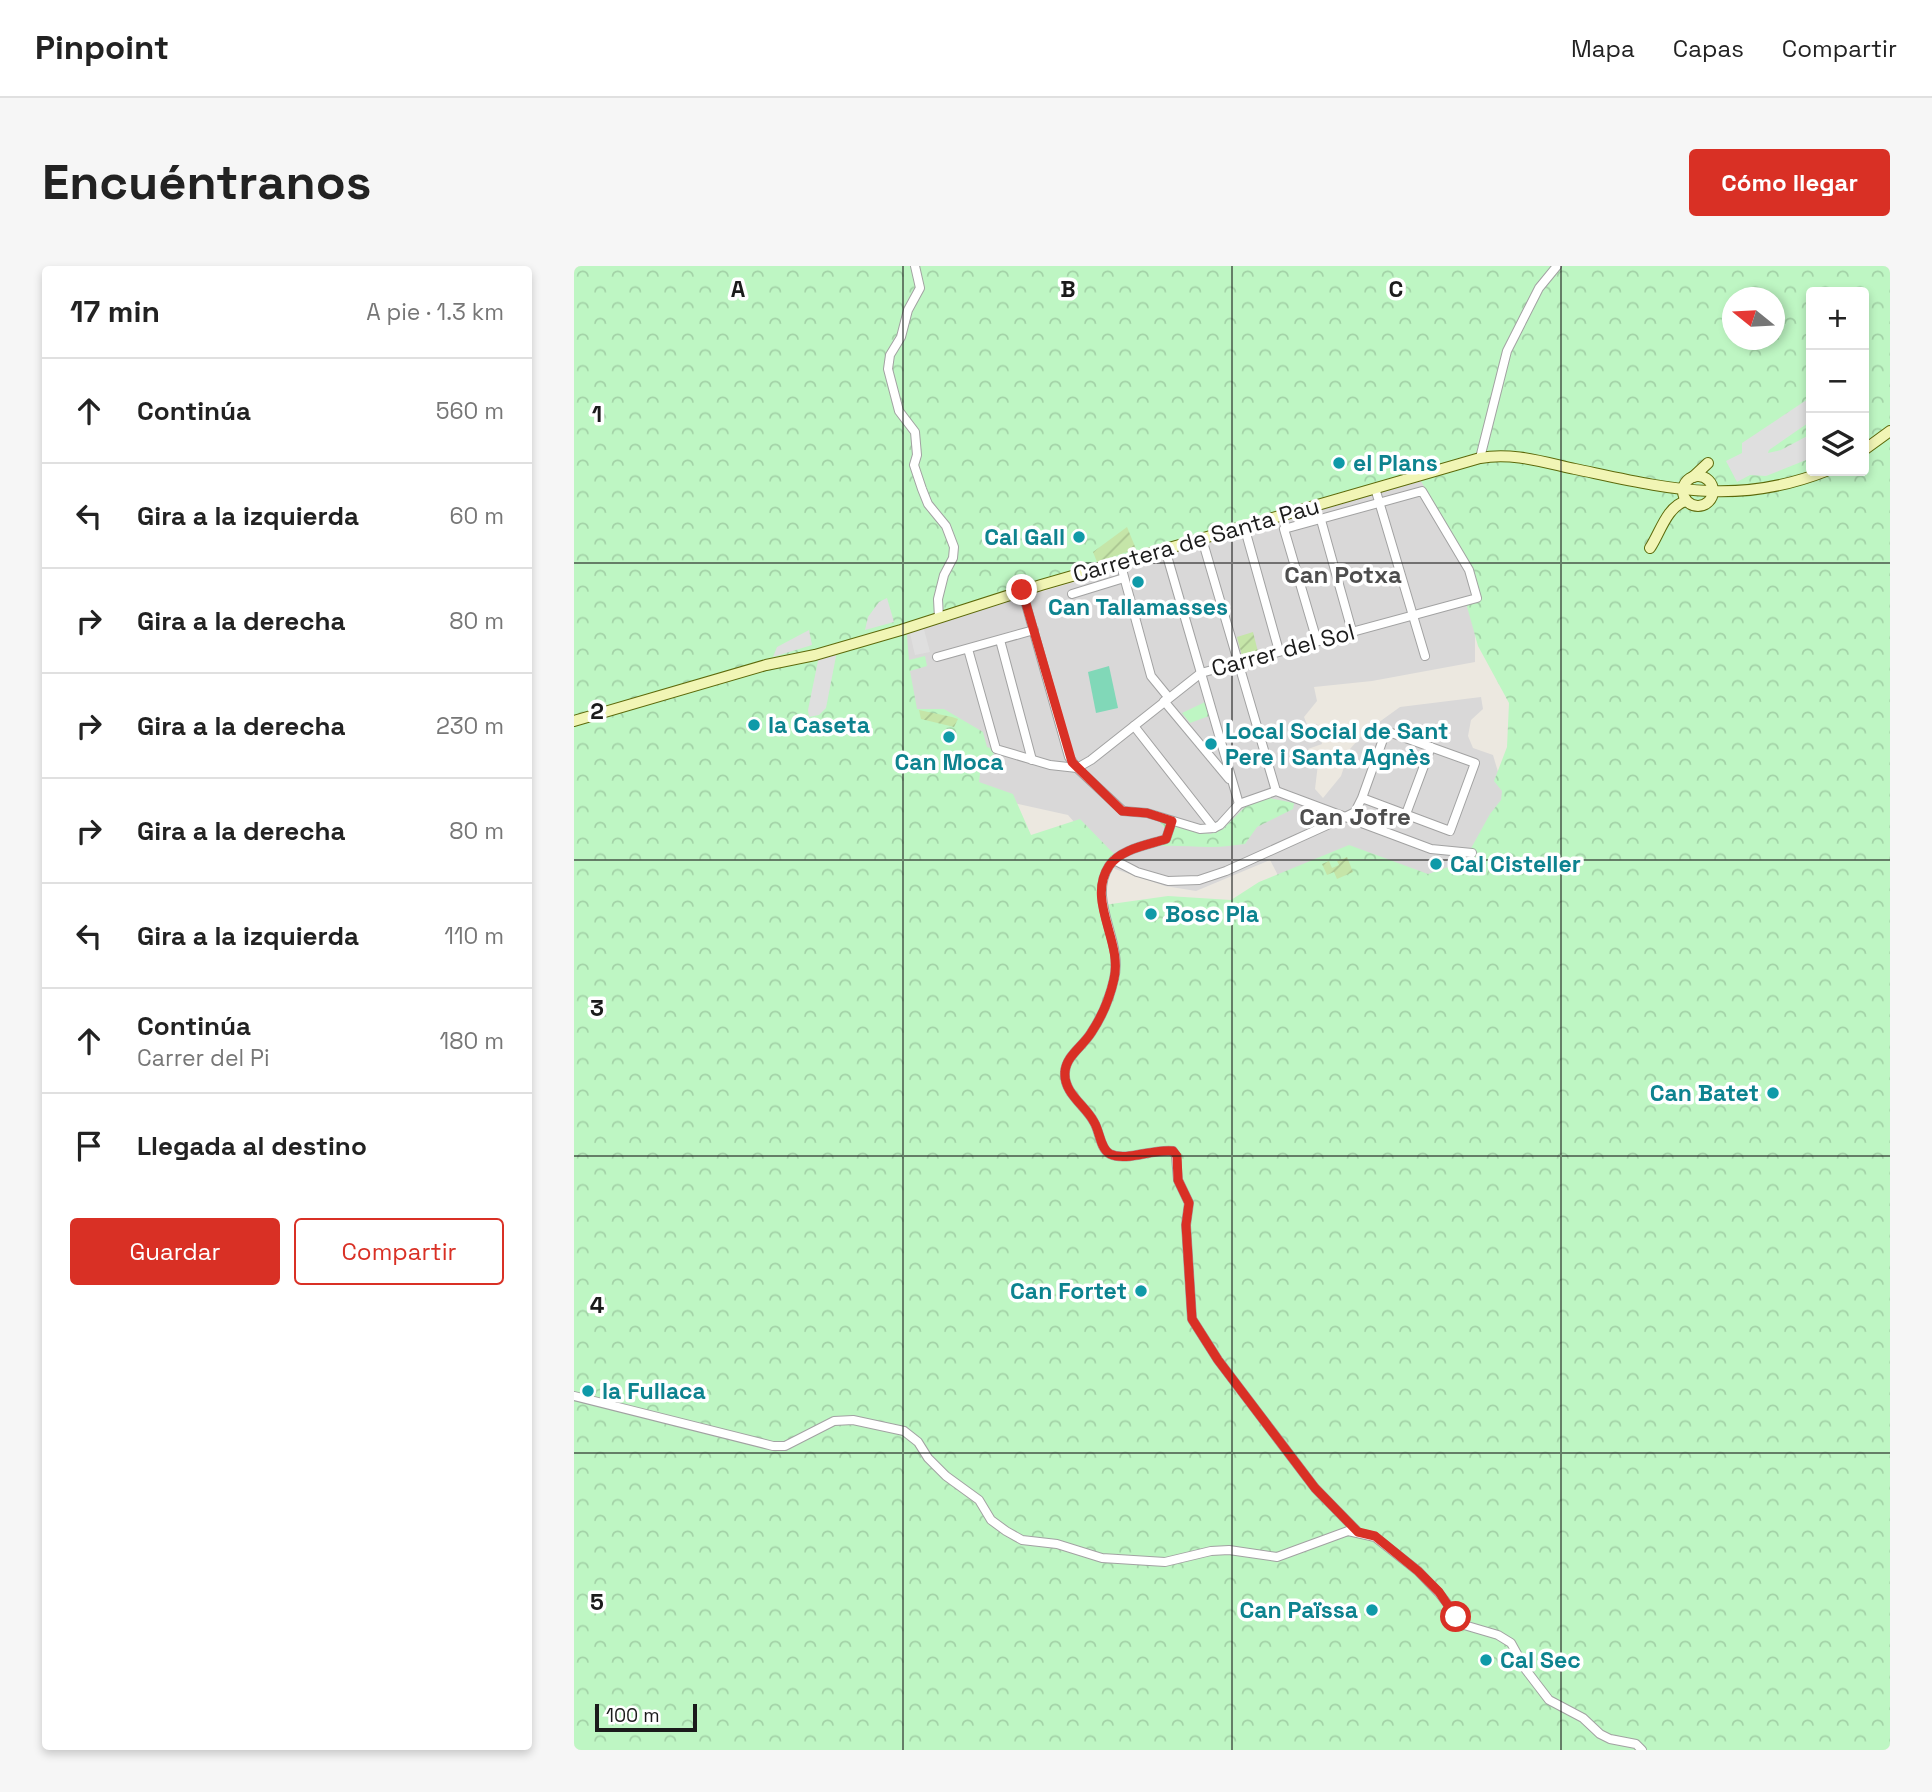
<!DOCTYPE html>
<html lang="es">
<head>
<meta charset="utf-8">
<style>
	body { margin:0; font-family:"Space Grotesk",sans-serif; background:#f6f6f6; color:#222 }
	.controls { position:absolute; right:21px; top:21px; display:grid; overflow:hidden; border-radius:7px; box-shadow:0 4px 10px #0003 }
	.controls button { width:63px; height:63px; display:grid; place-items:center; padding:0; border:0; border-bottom:2px solid #e0e0e0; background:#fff; color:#222; font:35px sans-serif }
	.compass { position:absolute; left:1148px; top:21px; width:63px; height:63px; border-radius:50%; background:#fff; box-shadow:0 4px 10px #0003; rotate:288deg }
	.scale { position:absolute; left:21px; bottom:18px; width:102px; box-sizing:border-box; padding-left:7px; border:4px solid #1b1b1b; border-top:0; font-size:19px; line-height:24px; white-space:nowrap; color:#1b1b1b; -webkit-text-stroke:5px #fff; paint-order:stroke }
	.stop { position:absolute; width:21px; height:21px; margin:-16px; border:5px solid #d93025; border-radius:50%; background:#fff }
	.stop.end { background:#d93025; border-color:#fff; box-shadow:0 2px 7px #0008 }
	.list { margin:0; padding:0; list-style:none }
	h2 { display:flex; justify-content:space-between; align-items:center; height:91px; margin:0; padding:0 28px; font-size:30px }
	h2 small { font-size:23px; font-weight:400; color:#767676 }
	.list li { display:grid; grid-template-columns:46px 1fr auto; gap:21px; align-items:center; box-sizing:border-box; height:105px; padding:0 28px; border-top:2px solid #e0e0e0 }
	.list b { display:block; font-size:26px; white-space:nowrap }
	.list p { margin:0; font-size:23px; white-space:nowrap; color:#767676 }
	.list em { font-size:23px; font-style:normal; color:#767676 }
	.actions { display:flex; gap:14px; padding:21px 28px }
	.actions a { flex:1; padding:16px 0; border:2px solid #d93025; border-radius:7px; text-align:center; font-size:24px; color:#d93025 }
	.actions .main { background:#d93025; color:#fff }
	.icon { flex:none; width:38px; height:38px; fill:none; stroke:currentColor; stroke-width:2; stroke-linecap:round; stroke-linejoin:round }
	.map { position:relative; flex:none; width:1316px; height:1484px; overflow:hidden; border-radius:7px }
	header { display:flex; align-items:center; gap:42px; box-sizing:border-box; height:98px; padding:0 35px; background:#fff; border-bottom:2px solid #e0e0e0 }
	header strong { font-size:33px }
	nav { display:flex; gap:38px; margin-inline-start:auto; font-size:24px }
	.intro { display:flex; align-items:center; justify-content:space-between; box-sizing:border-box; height:168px; padding:0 42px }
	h1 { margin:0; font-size:49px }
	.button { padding:18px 32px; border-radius:7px; background:#d93025; color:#fff; font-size:24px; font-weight:700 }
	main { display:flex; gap:42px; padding:0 42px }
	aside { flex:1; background:#fff; border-radius:7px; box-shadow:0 4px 10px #0003 }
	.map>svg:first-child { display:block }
</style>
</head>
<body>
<header>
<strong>Pinpoint</strong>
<nav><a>Mapa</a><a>Capas</a><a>Compartir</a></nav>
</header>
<div class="intro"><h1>Encuéntranos</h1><a class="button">Cómo llegar</a></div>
<main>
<aside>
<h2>17 min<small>A pie · 1.3 km</small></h2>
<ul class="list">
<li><svg class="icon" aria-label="ahead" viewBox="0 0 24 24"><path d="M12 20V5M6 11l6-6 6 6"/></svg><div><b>Continúa</b></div><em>560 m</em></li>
<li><svg class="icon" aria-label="left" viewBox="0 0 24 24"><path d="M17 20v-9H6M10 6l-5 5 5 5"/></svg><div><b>Gira a la izquierda</b></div><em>60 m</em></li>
<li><svg class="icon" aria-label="right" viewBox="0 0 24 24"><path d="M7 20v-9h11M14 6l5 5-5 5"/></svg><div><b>Gira a la derecha</b></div><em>80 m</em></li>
<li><svg class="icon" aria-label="right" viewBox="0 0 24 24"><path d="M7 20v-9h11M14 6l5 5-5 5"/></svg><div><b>Gira a la derecha</b></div><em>230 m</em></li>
<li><svg class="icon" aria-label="right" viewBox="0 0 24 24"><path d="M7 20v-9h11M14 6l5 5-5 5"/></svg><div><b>Gira a la derecha</b></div><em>80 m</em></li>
<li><svg class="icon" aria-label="left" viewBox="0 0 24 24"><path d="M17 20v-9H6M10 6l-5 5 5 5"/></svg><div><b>Gira a la izquierda</b></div><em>110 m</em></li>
<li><svg class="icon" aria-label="ahead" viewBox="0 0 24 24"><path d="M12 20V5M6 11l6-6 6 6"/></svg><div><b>Continúa</b><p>Carrer del Pi</p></div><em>180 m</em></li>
<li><svg class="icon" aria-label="arrive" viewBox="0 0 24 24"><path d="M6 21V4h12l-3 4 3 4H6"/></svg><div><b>Llegada al destino</b></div></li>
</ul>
<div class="actions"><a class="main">Guardar</a><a>Compartir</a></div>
</aside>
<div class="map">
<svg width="1316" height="1484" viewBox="0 0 1316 1484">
	<defs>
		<pattern id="park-crowns" width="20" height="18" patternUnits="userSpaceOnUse" patternTransform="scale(1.75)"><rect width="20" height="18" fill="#bef6c3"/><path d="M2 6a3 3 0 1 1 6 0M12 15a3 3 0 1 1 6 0" fill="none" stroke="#a3d2a7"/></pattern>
		<pattern id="garden-furrows" width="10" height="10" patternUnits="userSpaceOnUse" patternTransform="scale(1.75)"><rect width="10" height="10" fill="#c5e5a8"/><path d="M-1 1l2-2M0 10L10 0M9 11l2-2" fill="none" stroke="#a9c490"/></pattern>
	</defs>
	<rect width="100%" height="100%" fill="#ece8e0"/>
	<polygon fill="#d9d8d8" points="851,214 901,295 901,396 798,415 740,421 743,435 730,451 734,461 743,458 748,478 734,483 744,498 741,523 749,532 767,510 776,483 790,467 826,441 907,431 909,443 897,454 894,470 899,482 919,489 927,516 938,525 864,631 707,615 696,594 622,625 591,620 541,603 494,549 409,530 341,459 325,368 514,312 786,220"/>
	<g fill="url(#park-crowns)" fill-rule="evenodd">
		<path d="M0 0H1316V1484H0ZM1237 26H1290V205H1237ZM1158 32H1200V74H1158ZM844 210 898 303 907 333 892 337 904 380 935 437 933 481 920 515 928 525 927 534 916 548 895 586 883 598 854 608 775 579 685 616 657 634 594 630 530 639C531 628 530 610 536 601 558 571 607 582 639 581 649 581 660 579 671 578L683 561 719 543 720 537 695 532 673 539 649 563 636 568 585 555 591 563 588 571 541 589 506 553 457 569 439 528 405 516 407 498 420 488 419 483 413 481 409 466 370 443H343L336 405 353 400 351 390 335 394 332 359Z"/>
		<polygon points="631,436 635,450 616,457 608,447"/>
	</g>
	<g fill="url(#garden-furrows)">
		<polygon points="553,261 562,283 523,296 519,286"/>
		<polygon points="679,366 684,386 668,390 663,371"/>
		<polygon points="345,444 378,451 384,453 380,461 347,453"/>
		<polygon points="773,591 779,606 763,613 760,606 753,609 748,598 755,595 758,602 765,599 763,595"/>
	</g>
	<polygon fill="#81d8b8" points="535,400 544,442 522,447 514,406"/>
	<g fill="#dfdfdf">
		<polygon points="1237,131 1237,155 1195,184 1194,187 1207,184 1237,168 1237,192 1192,210 1176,209 1163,216 1152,195 1168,187 1168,177"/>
		<polygon points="313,332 320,356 291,364 294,351 305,336"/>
		<polygon points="349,360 356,386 341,389 335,363"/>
		<polygon points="235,364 238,379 199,391 203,381"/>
		<polygon points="263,385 252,442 245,449 235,451 234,444 245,390"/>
	</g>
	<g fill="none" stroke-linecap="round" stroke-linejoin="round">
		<defs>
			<g id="street">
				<polyline points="341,0 346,22 334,44 327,71 316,89 314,103 325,145 341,166 343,189 340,199 348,223 354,238 372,260 380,281 379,292 370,309 364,333 365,352"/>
				<polyline points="906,192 933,85 965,22 983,0"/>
				<polyline points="801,222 851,390"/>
				<polyline points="747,254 778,365"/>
				<polyline points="670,260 705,385"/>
				<polyline points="628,273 702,525"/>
				<polyline points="591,283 665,538"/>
				<polyline points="546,296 577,410 595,432"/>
				<polyline points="448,324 495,491 503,502 517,494 627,407 903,332 895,304 848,225 710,263 743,375"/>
				<polyline points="498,328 550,312"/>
				<polyline points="426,374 458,494"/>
				<polyline points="394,383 422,483 476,499 503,502 549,545 573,547 626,563 640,562 646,559 665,538 702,525 857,583 898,587"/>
				<polyline points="363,391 460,364"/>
				<polyline points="590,435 655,513"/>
				<polyline points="560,460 640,562"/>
				<polyline points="832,548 857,481"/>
				<path d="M598 555 592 573C574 579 546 583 535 600 513 635 550 675 540 713 536 731 527 752 517 767 509 780 492 790 491 806 489 827 512 840 520 856 526 866 526 883 536 888 552 896 581 882 599 885L602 890 604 914 615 937 612 959 618 1053 644 1094 741 1222 784 1266"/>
				<polyline points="540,594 563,606 594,615 625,614 652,605 771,551 781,546 788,532 812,465 901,497 876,565 788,532"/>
				<polyline points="0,1130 199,1180 211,1180 260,1155 279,1154 330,1165 344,1176 354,1192 372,1210 405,1234 417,1254 432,1265 448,1274 483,1278 528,1292 591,1296 637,1285 655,1284 703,1291 774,1265 801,1271 844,1305 865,1327 890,1359 924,1369 937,1377 952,1404 975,1434 1009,1452 1026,1468 1036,1473 1062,1478 1068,1484"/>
			</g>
			<g id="secondary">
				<polyline points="1290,184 1316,165"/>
				<circle cx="1124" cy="225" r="15"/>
				<polyline points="1119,211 1134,197"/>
				<path d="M1076 282C1086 267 1093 240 1112 235"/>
				<path d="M0 455 192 399 241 389 327 364 467 319 906 192C938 186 969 196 1001 203 1092 222 1161 241 1252 205"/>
			</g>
		</defs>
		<use href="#street" stroke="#a2a2a2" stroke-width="10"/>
		<use href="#secondary" stroke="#5d690a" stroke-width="12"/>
		<use href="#street" stroke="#fff" stroke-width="8"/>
		<use href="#secondary" stroke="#f1f5b5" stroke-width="10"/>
	</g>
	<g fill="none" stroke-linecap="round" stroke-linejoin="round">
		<path stroke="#d93025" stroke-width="9" d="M448 324 498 496 548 545 573 547 598 555 592 573C574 579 546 583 535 600 512 635 549 675 540 713 536 731 527 752 517 767 509 780 492 790 491 806 489 827 512 840 520 856 526 865 526 883 536 888 552 896 581 882 599 885L603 890 604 914 615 937 612 959 618 1053 644 1094 741 1222 784 1266 801 1270 844 1305 865 1326 882 1351"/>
	</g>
	<path fill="none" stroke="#1b1b1b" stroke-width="2" stroke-opacity="0.55" d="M329 0V1484M658 0V1484M987 0V1484M0 297H1316M0 594H1316M0 890H1316M0 1187H1316"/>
	<g fill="#0f9aa8" stroke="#fff" stroke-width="2.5">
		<circle cx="765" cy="197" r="7"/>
		<circle cx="505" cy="271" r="7"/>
		<circle cx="564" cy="316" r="7"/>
		<circle cx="180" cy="459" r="7"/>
		<circle cx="375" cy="471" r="7"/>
		<circle cx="637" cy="478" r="7"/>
		<circle cx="862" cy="598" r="7"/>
		<circle cx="577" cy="648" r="7"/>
		<circle cx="1199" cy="827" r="7"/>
		<circle cx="567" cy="1025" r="7"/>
		<circle cx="14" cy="1125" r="7"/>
		<circle cx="798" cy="1344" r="7"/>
		<circle cx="912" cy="1394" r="7"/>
	</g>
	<g text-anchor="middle" stroke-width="7" stroke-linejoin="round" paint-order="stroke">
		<g font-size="23" font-weight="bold" fill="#0d838f" stroke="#fff" text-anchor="start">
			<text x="779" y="205">el Plans</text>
			<text x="491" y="279" text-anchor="end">Cal Gall</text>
			<text x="564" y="349" text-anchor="middle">Can Tallamasses</text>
			<text x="194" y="467">la Caseta</text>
			<text x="651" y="473">Local Social de Sant<tspan x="651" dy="26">Pere i Santa Agnès</tspan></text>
			<text x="375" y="504" text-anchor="middle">Can Moca</text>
			<text x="876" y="606">Cal Cisteller</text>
			<text x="591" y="656">Bosc Pla</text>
			<text x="1185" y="835" text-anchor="end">Can Batet</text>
			<text x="553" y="1033" text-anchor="end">Can Fortet</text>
			<text x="28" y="1133">la Fullaca</text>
			<text x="784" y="1352" text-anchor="end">Can Païssa</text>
			<text x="926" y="1402">Cal Sec</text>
		</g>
		<g font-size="23" fill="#1b1b1b" stroke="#fff">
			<text transform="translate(622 274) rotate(-16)" y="8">Carretera de Santa Pau</text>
			<text transform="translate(709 384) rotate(-15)" y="8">Carrer del Sol</text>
		</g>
		<g font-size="24" font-weight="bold" fill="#4e4e4e" stroke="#fff">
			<text x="769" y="317">Can Potxa</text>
			<text x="781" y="559">Can Jofre</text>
		</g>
	</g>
	<g font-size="23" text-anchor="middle" font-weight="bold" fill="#1b1b1b" stroke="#fff" stroke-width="7" stroke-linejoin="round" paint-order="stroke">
		<text x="164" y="31">A</text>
		<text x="494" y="31">B</text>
		<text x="822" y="31">C</text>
		<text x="23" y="156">1</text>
		<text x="23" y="453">2</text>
		<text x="23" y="750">3</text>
		<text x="23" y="1047">4</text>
		<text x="23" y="1344">5</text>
	</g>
</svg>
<div class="controls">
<button>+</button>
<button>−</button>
<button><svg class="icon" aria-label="layers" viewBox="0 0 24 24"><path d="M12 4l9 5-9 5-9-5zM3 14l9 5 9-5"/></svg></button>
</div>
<svg class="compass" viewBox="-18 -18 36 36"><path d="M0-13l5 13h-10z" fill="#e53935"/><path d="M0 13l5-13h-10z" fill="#767676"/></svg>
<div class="scale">100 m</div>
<div class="stop" style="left:882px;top:1351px"></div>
<div class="stop end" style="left:448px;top:324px"></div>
</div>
</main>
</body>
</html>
